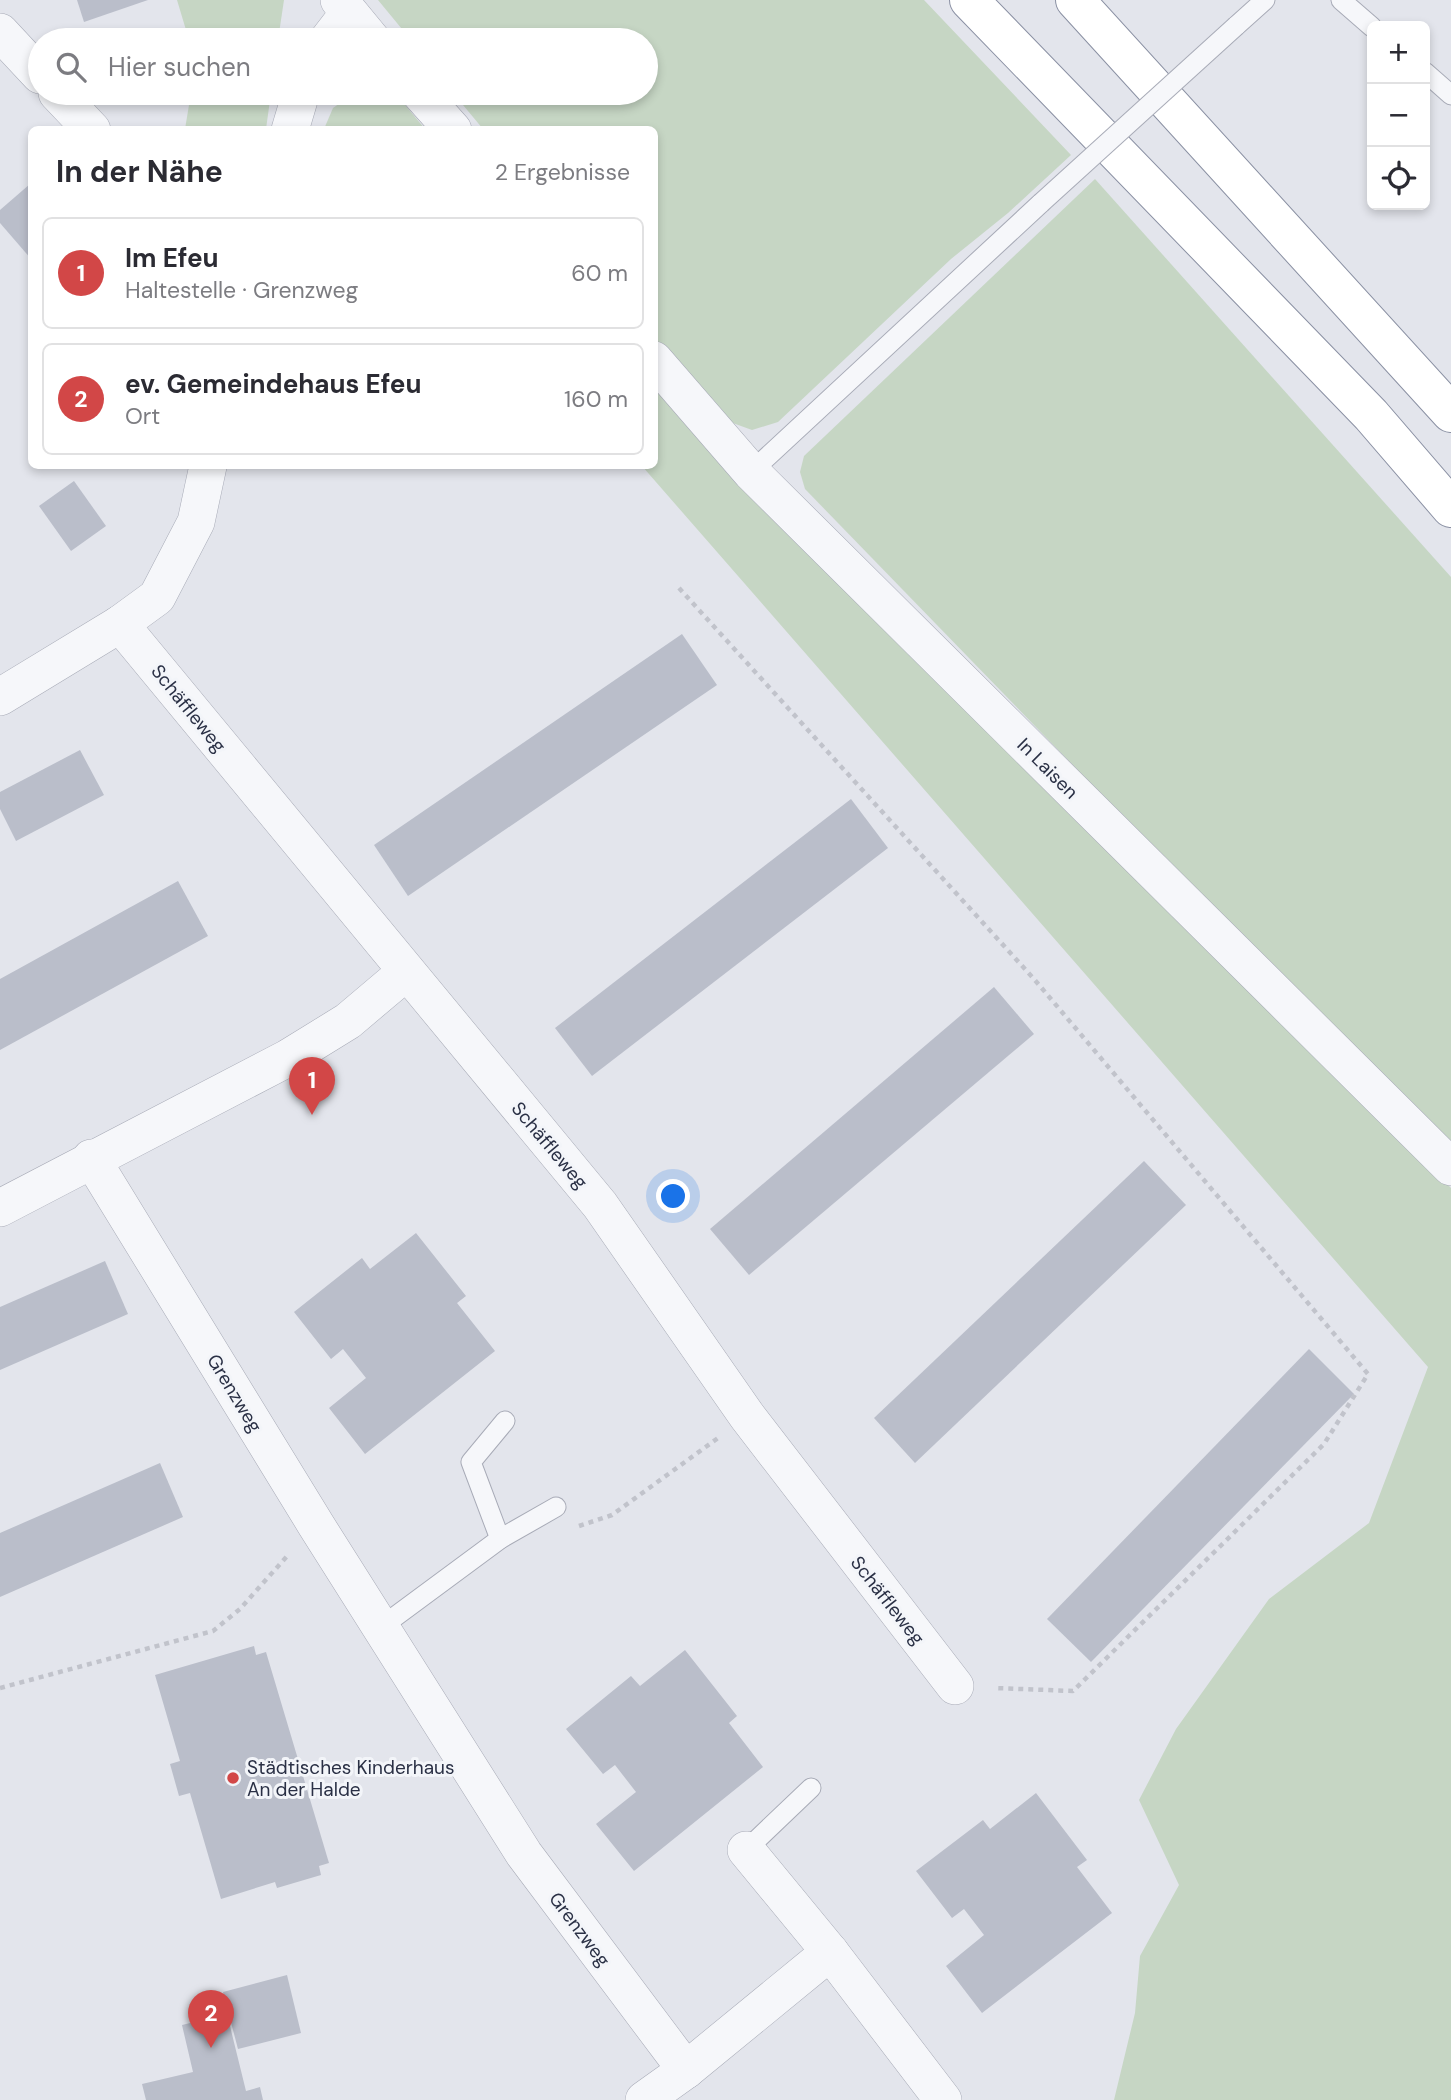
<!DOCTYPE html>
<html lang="de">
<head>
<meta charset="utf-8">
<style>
	body { margin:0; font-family:"DM Sans",sans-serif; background:#f2f2f3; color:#2b2b33 }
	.controls { position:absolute; right:21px; top:21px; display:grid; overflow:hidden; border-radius:10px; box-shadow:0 4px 10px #0003 }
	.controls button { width:63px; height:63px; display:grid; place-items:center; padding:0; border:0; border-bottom:2px solid #e1e1e2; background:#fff; color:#2b2b33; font:35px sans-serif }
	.you { position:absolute; left:674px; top:1197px; width:24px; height:24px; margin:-18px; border:5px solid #fff; border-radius:50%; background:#1a73e8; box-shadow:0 0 0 10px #1a73e833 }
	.badge { display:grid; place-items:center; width:46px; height:46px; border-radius:50%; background:#d24747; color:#fff; font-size:23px; font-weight:700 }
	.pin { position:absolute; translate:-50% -58px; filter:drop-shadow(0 2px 4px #0008) }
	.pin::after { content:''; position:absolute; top:37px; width:24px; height:21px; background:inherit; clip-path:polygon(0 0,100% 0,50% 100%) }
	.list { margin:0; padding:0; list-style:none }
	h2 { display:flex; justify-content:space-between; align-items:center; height:91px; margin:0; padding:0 28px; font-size:30px }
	h2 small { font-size:23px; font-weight:400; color:#7c7c81 }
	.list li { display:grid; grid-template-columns:46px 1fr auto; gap:21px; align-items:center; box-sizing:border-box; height:112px; margin:0 14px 14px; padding:0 14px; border:2px solid #e1e1e2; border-radius:10px }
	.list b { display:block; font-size:26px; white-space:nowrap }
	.list p { margin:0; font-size:23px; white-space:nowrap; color:#7c7c81 }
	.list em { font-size:23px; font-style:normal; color:#7c7c81 }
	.icon { flex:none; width:38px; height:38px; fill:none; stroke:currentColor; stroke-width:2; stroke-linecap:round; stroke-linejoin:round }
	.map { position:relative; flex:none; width:1451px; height:2100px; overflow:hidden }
	.search { position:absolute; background:#fff; box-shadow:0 4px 10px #0003; left:28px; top:28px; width:630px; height:77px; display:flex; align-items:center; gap:18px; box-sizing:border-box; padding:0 24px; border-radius:38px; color:#7c7c81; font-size:26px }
	.panel { position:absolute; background:#fff; box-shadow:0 4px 10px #0003; left:28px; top:126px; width:630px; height:343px; border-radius:10px }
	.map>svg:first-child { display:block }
</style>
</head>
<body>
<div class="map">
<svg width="1451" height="2100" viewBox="0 0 1451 2100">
	<rect width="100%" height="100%" fill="#e3e5ec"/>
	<g fill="#c6d6c4">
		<polygon points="177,0 284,0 278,40 189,40"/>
		<polygon points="378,0 924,0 1071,155 1008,213 951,259 778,422 752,430 730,422 655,343 654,130 483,129 453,93 646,93 646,40 411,40"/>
		<polygon points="191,93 271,93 266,129 185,129"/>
		<polygon points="353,94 401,100 425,129 324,129 333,108"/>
		<polygon points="1095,179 1451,577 1451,1155 805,489 800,472 804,456"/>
		<polygon points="655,383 1451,1188 1451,2100 1114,2100 1135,2013 1140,1956 1179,1885 1139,1800 1176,1729 1269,1599 1369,1523 1428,1367 642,466 654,466"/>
	</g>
	<g fill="#babeca">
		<polygon points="77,0 148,0 84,22"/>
		<polygon points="30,184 32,186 32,260 0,223 0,210"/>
		<polygon points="74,481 106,526 71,551 39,506"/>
		<polygon points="682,634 717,685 408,896 374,845"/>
		<polygon points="80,750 104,795 16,841 0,809 0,792"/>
		<polygon points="851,799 888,848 592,1076 555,1028"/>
		<polygon points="178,881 208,936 0,1050 0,979"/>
		<polygon points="994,987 1034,1034 749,1275 710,1229"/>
		<polygon points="1144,1161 1186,1205 915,1463 874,1418"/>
		<polygon points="416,1233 466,1296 457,1303 495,1351 365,1454 329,1408 366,1378 343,1349 331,1359 294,1312 362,1258 370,1269"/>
		<polygon points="105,1261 128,1314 0,1370 0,1307"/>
		<polygon points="1309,1349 1354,1394 1091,1662 1047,1619"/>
		<polygon points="160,1463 183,1517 0,1597 0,1533"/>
		<polygon points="254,1646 256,1655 266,1652 329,1863 319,1866 321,1875 277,1888 275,1882 221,1899 190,1793 179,1796 170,1764 180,1761 155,1675"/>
		<polygon points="685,1650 737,1716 729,1723 763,1767 634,1871 596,1824 636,1792 615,1765 603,1774 566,1729 631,1676 640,1686"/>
		<polygon points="1036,1793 1087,1860 1077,1867 1112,1913 982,2013 946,1966 984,1935 964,1909 952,1918 916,1871 983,1820 990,1829"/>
		<polygon points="287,1975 301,2033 238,2049 223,1992"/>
		<polygon points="227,2014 246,2091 260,2087 263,2100 146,2100 142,2084 193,2072 182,2025"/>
	</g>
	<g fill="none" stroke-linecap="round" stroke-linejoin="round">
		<defs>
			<g id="lane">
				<polyline points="1341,0 1372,27"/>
				<polyline points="1236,26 1265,0"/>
				<polyline points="1425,72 1451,95"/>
				<polyline points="751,472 1041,203"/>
				<polyline points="500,1539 471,1462 505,1421"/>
				<polyline points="381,1627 500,1539 556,1507"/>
				<polyline points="746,1850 811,1788"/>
			</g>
			<g id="street">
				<polyline points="339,0 372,40"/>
				<polyline points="0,32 40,75"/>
				<polyline points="328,40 348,14"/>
				<polyline points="57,93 92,130"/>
				<polyline points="420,93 453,130"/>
				<polyline points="290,130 301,93"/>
				<polyline points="654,360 751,472 1451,1167"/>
				<polyline points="120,624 600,1205 747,1416 955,1686"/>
				<polyline points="0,697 120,624 157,597 196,522 208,466"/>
				<polyline points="91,1158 316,1525 524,1854 686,2070"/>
				<polyline points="0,1208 288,1058 348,1021 406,972"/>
				<polyline points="746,1850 830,1952 943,2100"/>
				<polyline points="644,2100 686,2070 830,1952"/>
			</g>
			<g id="highway">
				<polyline points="969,0 1371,415 1451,508"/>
				<polyline points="1075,0 1451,413"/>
			</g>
		</defs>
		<use href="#lane" stroke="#a8abb7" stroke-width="21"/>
		<use href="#street" stroke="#a8abb7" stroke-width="38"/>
		<use href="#highway" stroke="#8a90a3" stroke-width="40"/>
		<g stroke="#c1c3cb" stroke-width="4.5" stroke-dasharray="5 5" stroke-linecap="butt">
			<polyline points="679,588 1034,979 1368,1374 1324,1444 1073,1691 994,1688"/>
			<polyline points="579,1526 612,1515 718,1438"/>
			<polyline points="0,1688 213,1631 240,1609 288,1555"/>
		</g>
		<use href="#lane" stroke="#f6f7fa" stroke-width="19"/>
		<use href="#street" stroke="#f6f7fa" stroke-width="37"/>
		<use href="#highway" stroke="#fff" stroke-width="38"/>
		<defs>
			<polyline id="lane-bridge" points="1041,203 1236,26"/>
		</defs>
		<use href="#lane-bridge" stroke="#a8abb7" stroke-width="21" stroke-linecap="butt"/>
		<use href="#lane-bridge" stroke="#f6f7fa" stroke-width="19"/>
	</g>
	<circle fill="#d24747" stroke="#f3f5f9" stroke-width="2.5" cx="233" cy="1778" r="7"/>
	<g text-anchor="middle" stroke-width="6" stroke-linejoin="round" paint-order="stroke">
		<g font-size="19" fill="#2a3045" stroke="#f3f5f9">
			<text transform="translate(189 708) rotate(51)" y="7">Schäffleweg</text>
			<text transform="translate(1048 768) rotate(45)" y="7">In Laisen</text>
			<text transform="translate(550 1145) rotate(50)" y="7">Schäffleweg</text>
			<text transform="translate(235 1393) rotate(59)" y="7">Grenzweg</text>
			<text transform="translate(888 1600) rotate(52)" y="7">Schäffleweg</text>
			<text transform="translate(580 1929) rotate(53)" y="7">Grenzweg</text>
		</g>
		<g font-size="19" fill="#2a3045" stroke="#f3f5f9" text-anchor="start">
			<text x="247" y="1774">Städtisches Kinderhaus<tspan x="247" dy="22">An der Halde</tspan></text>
		</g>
	</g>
</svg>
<div class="controls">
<button>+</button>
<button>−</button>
<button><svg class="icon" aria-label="locate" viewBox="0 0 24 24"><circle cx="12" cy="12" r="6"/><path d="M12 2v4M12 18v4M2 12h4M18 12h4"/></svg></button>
</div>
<div class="you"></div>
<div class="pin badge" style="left:312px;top:1115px">1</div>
<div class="pin badge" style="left:211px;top:2048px">2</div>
<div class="search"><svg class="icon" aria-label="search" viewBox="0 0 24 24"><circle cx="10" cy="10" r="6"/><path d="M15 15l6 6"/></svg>Hier suchen</div>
<section class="panel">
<h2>In der Nähe<small>2 Ergebnisse</small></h2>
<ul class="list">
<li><span class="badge">1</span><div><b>Im Efeu</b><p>Haltestelle · Grenzweg</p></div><em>60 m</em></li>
<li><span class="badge">2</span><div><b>ev. Gemeindehaus Efeu</b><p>Ort</p></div><em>160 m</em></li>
</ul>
</section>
</div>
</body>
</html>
